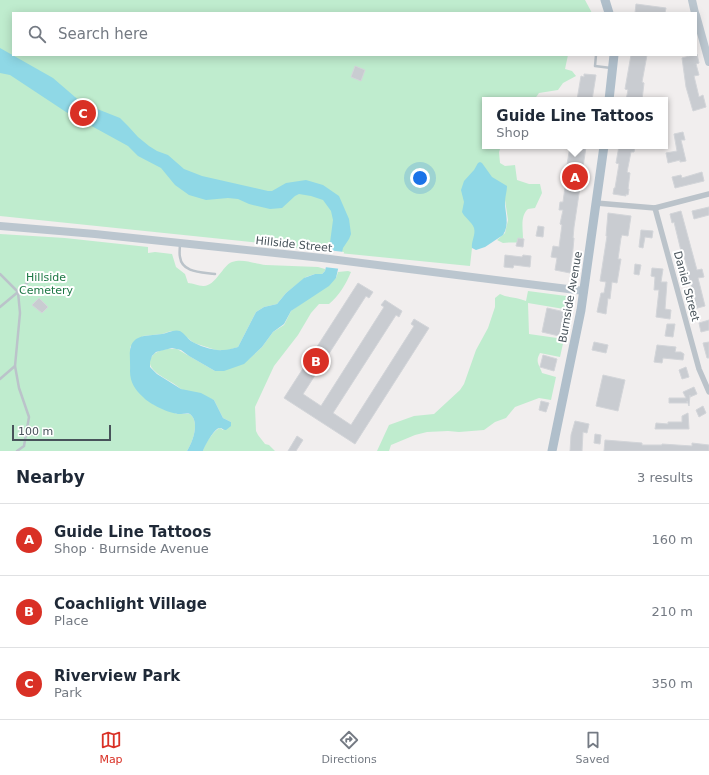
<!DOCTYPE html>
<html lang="en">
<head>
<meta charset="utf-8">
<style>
	body { margin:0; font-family:"DejaVu Sans",sans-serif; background:#f2f2f3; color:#1f2937 }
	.scale { position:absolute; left:12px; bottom:10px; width:99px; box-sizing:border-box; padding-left:4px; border:2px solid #48535a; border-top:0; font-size:11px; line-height:14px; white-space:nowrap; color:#48535a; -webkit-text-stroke:3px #fff; paint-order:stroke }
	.you { position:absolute; left:420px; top:178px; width:14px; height:14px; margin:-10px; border:3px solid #fff; border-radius:50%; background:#1a73e8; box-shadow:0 0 0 6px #1a73e833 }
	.badge { display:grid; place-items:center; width:26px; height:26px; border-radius:50%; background:#d93025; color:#fff; font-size:13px; font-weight:700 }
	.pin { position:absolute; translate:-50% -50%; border:2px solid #fff; box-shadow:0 1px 4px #0006 }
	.popup { position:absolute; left:482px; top:97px; width:186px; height:52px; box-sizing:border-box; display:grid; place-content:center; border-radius:0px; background:#fff; filter:drop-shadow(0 1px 3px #0005); font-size:13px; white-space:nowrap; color:#747a83 }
	.popup b { font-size:15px; color:#1f2937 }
	.popup::after { content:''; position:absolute; left:50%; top:100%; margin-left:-8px; border:8px solid transparent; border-top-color:#fff }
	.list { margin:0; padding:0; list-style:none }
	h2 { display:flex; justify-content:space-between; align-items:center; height:52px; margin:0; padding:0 16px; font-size:17px }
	h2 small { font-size:13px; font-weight:400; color:#747a83 }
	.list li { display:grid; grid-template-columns:26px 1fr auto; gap:12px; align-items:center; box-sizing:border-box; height:72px; padding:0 16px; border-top:1px solid #e0e1e3 }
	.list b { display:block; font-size:15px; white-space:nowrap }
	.list p { margin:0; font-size:13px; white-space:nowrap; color:#747a83 }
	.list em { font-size:13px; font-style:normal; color:#747a83 }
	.icon { flex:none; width:22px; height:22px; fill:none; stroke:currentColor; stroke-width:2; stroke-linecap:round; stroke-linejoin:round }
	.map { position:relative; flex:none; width:709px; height:451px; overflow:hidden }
	.search { position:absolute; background:#fff; box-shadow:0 2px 10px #0003; left:12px; right:12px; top:12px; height:44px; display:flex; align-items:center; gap:10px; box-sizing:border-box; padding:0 14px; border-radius:0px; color:#747a83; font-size:15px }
	.sheet { height:268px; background:#fff }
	nav { display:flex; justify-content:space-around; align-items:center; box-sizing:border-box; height:56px; border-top:1px solid #e0e1e3; background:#fff; font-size:11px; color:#747a83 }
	nav a { display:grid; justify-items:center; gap:2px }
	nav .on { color:#d93025 }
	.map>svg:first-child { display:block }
</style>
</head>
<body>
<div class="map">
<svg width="709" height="451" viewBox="0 0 709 451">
	<rect width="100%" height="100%" fill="#f1eeee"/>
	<g fill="#bfecce">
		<path d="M0 0H585L592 13H13V55H568L565 69 572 71 576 76 563 83 558 90 539 93 534 100H485V146H501L499 152 500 163 505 166 515 165 517 180 529 184H540L542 193 535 208 528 209C520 216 523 229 523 239 516 245 511 241 503 243L497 240 505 233 508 220 505 200 472 248 470 266 339 253 338 251 318 249H303L271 244 0 216Z"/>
		<path d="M0 234 65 238 148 247V253L155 252 172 254 176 267 185 274 188 283C193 283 198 286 203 286 215 287 223 265 232 262 243 258 255 264 266 265 283 266 301 266 318 267L325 269V271L322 274H315L306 277 286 293 277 304 264 307 256 312 238 347 225 351 216 350 194 343 180 332 171 331 162 334 143 336 130 347 131 351 153 404 177 414H190C200 422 193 441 187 451H0Z"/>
		<path d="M348 271 351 272C346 284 339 296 329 304H319L311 313 298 335 274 366 255 407 256 431 258 435 265 444 269 445 275 451H203C204 445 214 430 220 428L223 430 231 422 223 418 214 400C203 396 191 394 181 389 178 387 175 384 171 382 162 376 141 367 154 354 160 349 170 348 177 349L215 371 249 359 262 347 273 332 284 325 291 311 336 278 338 272Z"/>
		<path d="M528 291 566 296 572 300 570 310 528 303 529 334 564 339 560 357 540 353C535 362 539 364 542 373L556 377 551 400 539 398 515 407 506 418 495 422 484 430 459 432 448 431 427 432 415 435 391 445 389 451H377L389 425 414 416 434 414 460 390 464 384 476 350 488 328 495 307V298L500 294C508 298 517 297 526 301Z"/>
	</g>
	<g fill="#8fd8e6">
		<path d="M0 48 53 78 82 103 120 118 128 126 138 137 149 146 157 151 168 155 184 169 202 176 268 191H272L286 183 306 180 323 185 339 196 349 219 351 234 349 239 343 248 336 278 329 286 291 311 284 324 273 332 262 347 244 364 224 371H215L189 356 181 350 172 348 156 352 152 356 150 362V367L157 374 181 389 201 393 214 400 223 418 231 422V426L226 430C223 430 222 428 220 428 215 427 204 447 203 451H187C193 441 200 422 190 414 187 413 184 414 181 414 172 415 149 404 143 397 135 390 130 382 130 371 131 356 125 340 144 336 149 335 156 335 162 334 167 333 174 329 180 331 184 333 187 338 191 341 199 346 214 351 223 350 228 350 233 348 238 347L256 312 264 307 277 304 286 293 304 278 315 274H322L325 271 328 258 333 220 331 211 323 200 311 196 299 194 295 196 282 208 270 209 249 204 238 199 228 198 206 200 189 195 175 185 161 168 138 156 128 146 66 112 10 75 0 73Z"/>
		<path d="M480 162 482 163 492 177 507 186C507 191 505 197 505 202 505 214 510 224 503 235L485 247 476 250 472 248C471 241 476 235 474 228 472 222 465 218 462 212L464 202 461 190 464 181 474 170 478 163Z"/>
	</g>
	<polygon fill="#f1eeee" points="327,250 344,252 341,269 324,267"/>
	<g fill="#c9ccd1" stroke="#d3d5d9">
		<polygon points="636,4 666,8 665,13 635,13"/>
		<polygon points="697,54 699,63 696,64 699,75 694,76 699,97 703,95 706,107 693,111 686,87 682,58"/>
		<polygon points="631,55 647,55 642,82 644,83 642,100 626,100 628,90 625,89"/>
		<polygon points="355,66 365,70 361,81 351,77"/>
		<polygon points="584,74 596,75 592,100 577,100 581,76 584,77"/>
		<polygon points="683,132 685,140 681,140 686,161 680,162 680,160 668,163 666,153 677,151 674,134"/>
		<polygon points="570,146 586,147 574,227 573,238 574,238 573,249 570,273 555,270 557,258 551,257 553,246 559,247 562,225 560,224 563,210 559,210 560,202 563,202 565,187 567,187 570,165 567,165"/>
		<polygon points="619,146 635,146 634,152 631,152 627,172 630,173 628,189 629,189 628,195 626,194 626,196 613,194 614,188 615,188 619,164 616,163"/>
		<polygon points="702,172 704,181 675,188 672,177 681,175 682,178"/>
		<polygon points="709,207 709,215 694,219 692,211"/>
		<polygon points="681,211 697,270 702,269 704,277 698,278 705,306 694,309 689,289 692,289 689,278 687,279 685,271 688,270 682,250 681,251 674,222 672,223 670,214"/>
		<polygon points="608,213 631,216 628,236 622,235 621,238 618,259 621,259 617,283 612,282 610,299 608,298 606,314 597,312 601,293 604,293 606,282 600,281 607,236 606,236"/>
		<polygon points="538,226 544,227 543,237 536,236"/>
		<polygon points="641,230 653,231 652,238 645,237 643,248 639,247"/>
		<polygon points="518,238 524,239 523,247 516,246"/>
		<polygon points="505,255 522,257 523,255 531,256 530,267 514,265 513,268 504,267"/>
		<polygon points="635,264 641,265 639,275 634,274"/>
		<polygon points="652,268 663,269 661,282 667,282 665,309 671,310 670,319 656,317 659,290 654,290 655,277 651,276"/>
		<polygon points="358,283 373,292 369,298 366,296 303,394 321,406 384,307 381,305 385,300 402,311 399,317 396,315 333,413 351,425 414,326 411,324 414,319 429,328 355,444 284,398"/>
		<polygon points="39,298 48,307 42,313 32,305"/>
		<polygon points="547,308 565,312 559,336 542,332"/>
		<polygon points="709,320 709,330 701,332 699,323"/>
		<polygon points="667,324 675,324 673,337 665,336"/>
		<polygon points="594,342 608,345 606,353 592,350"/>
		<polygon points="709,342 709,358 707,358 703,343"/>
		<polygon points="657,345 676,347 675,352 681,352 684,354 683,360 663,358 662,363 654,362"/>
		<polygon points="543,355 557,359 554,371 540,367"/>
		<polygon points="686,367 689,377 682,379 679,370"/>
		<polygon points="603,375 625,380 618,411 596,406"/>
		<polygon points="694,387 697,394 690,397 690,395 689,406 687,401 687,403 669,403 669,398 686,398 683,392"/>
		<polygon points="541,401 549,403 546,412 539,410"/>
		<polygon points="703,406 706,413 699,417 696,410"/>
		<polygon points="688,413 689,429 655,429 656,423 668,424 668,422 682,422 682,416"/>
		<polygon points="575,421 589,424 587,433 583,432 582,451 570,451 571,435"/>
		<polygon points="595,434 601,435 600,444 594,443"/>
		<polygon points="297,436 303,440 296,451 288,451"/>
		<polygon points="605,440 642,443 642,445 662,445 662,444 692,446 692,443 709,445 709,451 604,451"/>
	</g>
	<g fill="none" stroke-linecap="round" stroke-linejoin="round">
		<g stroke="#bbc3ca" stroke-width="2.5">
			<polyline points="596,55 595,66 611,68"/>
			<path d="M180 244C180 248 179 253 180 257 182 273 202 272 215 274"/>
			<polyline points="0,274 18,292 29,281"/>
			<polyline points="0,307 18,292"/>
			<polyline points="0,379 15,366"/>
			<polyline points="17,451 24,446 29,417 19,388 15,366 20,313 18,292"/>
		</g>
		<g stroke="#bbc3ca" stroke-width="5.5">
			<polyline points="596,203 655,208 709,194"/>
			<polyline points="655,208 699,369 709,392"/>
		</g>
		<g stroke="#bbc6cf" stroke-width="8">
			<polyline points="692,0 695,13"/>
			<polyline points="696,15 709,62"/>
			<polyline points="0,226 95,234 322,258 584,291"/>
		</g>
		<g stroke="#b0bfcb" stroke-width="9">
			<polyline points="605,0 609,13"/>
			<polyline points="609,100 614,55"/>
			<polyline points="552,451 581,310 604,146"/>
		</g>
	</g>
	<g text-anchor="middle" stroke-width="4" stroke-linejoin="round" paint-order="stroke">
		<g font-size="11" fill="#48535a" stroke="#fff">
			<text transform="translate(294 244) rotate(6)" y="4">Hillside Street</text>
			<text transform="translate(687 286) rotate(75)" y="4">Daniel Street</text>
			<text transform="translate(570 297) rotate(-80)" y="4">Burnside Avenue</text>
		</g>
		<g font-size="11" fill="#1d7745" stroke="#fff">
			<text x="46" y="281">Hillside<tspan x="46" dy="13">Cemetery</tspan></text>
		</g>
	</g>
</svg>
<div class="scale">100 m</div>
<div class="you"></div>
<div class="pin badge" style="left:575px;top:177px">A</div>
<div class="popup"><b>Guide Line Tattoos</b>Shop</div>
<div class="pin badge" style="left:316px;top:361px">B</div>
<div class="pin badge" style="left:83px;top:113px">C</div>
<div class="search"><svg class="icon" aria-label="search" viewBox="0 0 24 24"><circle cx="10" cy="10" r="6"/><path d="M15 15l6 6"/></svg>Search here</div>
</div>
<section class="sheet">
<h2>Nearby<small>3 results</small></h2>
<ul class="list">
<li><span class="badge">A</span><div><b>Guide Line Tattoos</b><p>Shop · Burnside Avenue</p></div><em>160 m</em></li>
<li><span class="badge">B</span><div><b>Coachlight Village</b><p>Place</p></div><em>210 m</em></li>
<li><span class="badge">C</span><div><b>Riverview Park</b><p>Park</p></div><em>350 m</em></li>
</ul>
</section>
<nav>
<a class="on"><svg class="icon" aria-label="map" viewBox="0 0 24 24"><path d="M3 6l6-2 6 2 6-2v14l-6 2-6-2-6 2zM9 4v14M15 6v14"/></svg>Map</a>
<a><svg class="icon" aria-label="directions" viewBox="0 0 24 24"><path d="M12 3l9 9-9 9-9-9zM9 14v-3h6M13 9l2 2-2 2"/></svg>Directions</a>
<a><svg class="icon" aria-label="saved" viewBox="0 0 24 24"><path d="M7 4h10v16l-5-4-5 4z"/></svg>Saved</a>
</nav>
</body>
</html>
